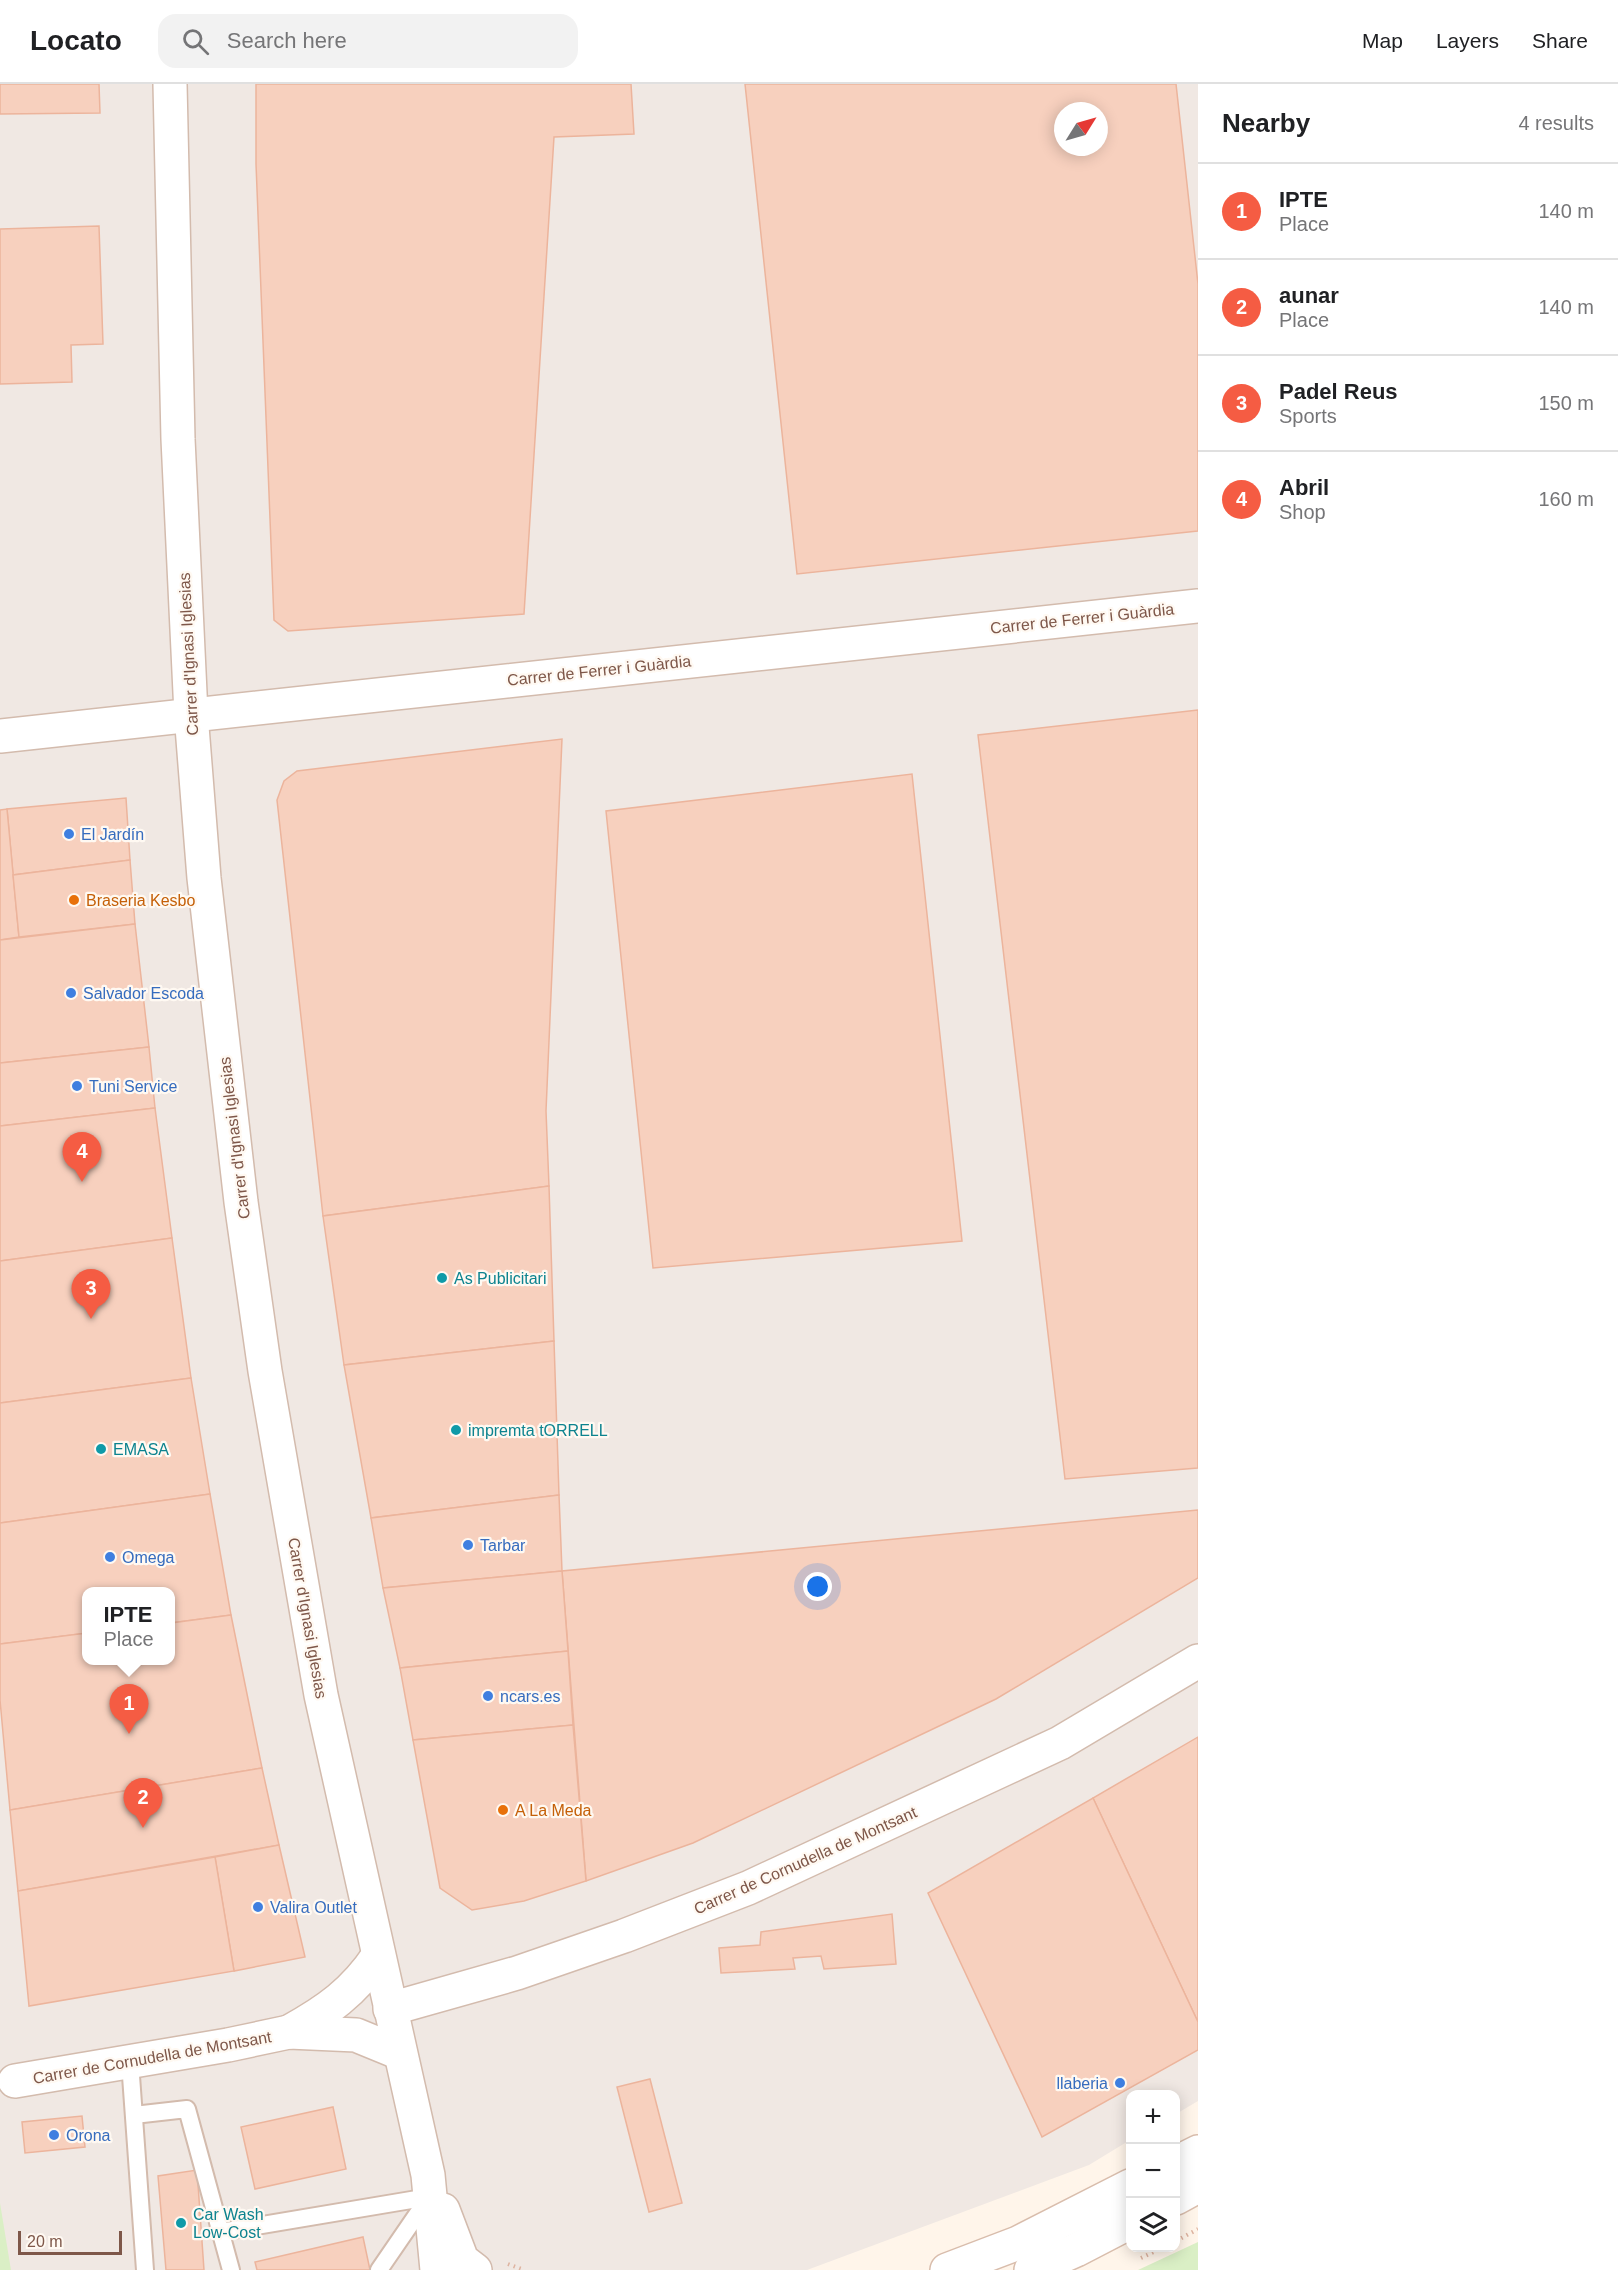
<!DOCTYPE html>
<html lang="en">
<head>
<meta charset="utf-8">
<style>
	body { margin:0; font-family:Helvetica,sans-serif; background:#f2f2f2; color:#202124 }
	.controls { position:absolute; right:18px; bottom:18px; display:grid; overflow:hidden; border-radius:12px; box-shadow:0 3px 15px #0003 }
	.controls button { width:54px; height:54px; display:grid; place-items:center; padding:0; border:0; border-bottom:2px solid #e0e0e0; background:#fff; color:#202124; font:30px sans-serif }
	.compass { position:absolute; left:1054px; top:18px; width:54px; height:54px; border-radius:50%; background:#fff; box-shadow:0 3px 15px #0003; rotate:53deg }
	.scale { position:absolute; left:18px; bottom:15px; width:104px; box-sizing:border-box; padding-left:6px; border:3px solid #7e5749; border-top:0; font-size:16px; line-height:21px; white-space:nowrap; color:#7e5749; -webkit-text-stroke:4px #fff9f2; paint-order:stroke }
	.you { position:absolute; left:818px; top:1503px; width:21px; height:21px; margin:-15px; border:4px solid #fff; border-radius:50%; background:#1a73e8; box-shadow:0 0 0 9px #1a73e833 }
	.badge { display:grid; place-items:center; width:39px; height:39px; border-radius:50%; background:#f55c43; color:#fff; font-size:20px; font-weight:700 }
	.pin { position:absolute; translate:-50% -50px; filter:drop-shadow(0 2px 3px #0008) }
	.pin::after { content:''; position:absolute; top:32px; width:21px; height:18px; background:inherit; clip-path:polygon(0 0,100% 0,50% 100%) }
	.popup { position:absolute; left:82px; top:1503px; width:93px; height:78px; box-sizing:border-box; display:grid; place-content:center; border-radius:12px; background:#fff; filter:drop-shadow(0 2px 4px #0005); font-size:20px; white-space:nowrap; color:#757577 }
	.popup b { font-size:22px; color:#202124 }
	.popup::after { content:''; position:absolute; left:50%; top:100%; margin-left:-12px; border:12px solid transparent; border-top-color:#fff }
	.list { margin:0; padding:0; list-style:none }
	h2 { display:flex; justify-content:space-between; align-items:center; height:78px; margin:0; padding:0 24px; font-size:26px }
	h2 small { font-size:20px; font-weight:400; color:#757577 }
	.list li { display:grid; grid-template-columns:39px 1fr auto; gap:18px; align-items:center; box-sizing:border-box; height:96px; padding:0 24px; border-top:2px solid #e0e0e0 }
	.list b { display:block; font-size:22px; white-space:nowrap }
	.list p { margin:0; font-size:20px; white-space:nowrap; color:#757577 }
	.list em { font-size:20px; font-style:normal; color:#757577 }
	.icon { flex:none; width:33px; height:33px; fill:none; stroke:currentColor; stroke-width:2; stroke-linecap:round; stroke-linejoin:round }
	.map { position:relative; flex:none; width:1198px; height:2186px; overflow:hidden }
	header { display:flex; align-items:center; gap:36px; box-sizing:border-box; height:84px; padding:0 30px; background:#fff; border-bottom:2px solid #e0e0e0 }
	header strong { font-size:28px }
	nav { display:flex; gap:33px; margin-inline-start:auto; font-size:21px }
	.search { width:420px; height:54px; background:#f2f2f2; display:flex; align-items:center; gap:15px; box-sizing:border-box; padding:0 21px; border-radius:18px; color:#757577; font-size:22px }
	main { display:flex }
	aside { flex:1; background:#fff }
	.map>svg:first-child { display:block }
</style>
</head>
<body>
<header>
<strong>Locato</strong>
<div class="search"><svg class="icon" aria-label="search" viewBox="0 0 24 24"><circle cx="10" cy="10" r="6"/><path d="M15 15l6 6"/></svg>Search here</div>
<nav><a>Map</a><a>Layers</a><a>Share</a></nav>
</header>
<main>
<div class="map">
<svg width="1198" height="2186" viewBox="0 0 1198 2186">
	<rect width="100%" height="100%" fill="#fff5ea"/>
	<path fill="#f0e8e3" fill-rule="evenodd" d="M0 0H1198V2017L1176 2030V2010H1130V2056L1089 2081 807 2186H4L0 2149ZM1063 27H1099V63H1063ZM87 1508H171V1576H87Z"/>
	<g fill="#daefc5">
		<polygon points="0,2119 11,2186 0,2186"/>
		<polygon points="1198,2158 1198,2186 1138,2186"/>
	</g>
	<g fill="#f7d0be" stroke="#ecb49c" stroke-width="1.5" fill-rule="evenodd">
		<polygon points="0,0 99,0 100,29 0,30"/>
		<polygon points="256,0 631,0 634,50 554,53 524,530 288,547 274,536 256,80"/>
		<path d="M745 0H1176L1198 200V447L797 490ZM1063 27H1099V63H1063Z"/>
		<polygon points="99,142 103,260 71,261 72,298 0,300 0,145"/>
		<polygon points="1198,626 1198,1384 1065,1395 978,651"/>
		<polygon points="562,655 546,1027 549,1102 323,1132 277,716 284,697 297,687"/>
		<polygon points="912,690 962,1157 653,1184 606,727"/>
		<polygon points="126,714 130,776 13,791 7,725"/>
		<polygon points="7,725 19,853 0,856 0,726"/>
		<polygon points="130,776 135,840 19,853 13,791"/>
		<polygon points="135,840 149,963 0,979 0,856"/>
		<polygon points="149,963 155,1024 0,1042 0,979"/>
		<polygon points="155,1024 172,1154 0,1177 0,1042"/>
		<polygon points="549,1102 554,1257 344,1281 323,1132"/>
		<polygon points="172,1154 191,1294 0,1319 0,1177"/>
		<polygon points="554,1257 559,1411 371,1434 344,1281"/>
		<polygon points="191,1294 210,1410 0,1439 0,1319"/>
		<polygon points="210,1410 231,1531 171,1539 171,1508 87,1508 87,1549 0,1560 0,1439"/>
		<polygon points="559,1411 562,1487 383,1504 371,1434"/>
		<polygon points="1198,1426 1198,1494 996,1615 693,1759 586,1797 562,1487"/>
		<polygon points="562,1487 568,1567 400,1584 383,1504"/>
		<polygon points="231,1531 262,1684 10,1726 0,1616 0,1560 87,1549 87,1576 171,1576 171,1539"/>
		<polygon points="568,1567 573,1641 413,1656 400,1584"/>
		<polygon points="573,1641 586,1797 524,1817 472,1826 440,1804 413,1656"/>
		<polygon points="1198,1653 1198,1938 1093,1714"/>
		<polygon points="262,1684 279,1761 18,1807 10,1726"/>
		<polygon points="1093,1714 1198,1938 1198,1966 1042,2053 928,1809"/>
		<polygon points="279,1761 305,1873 234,1887 215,1773"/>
		<polygon points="215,1773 234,1887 29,1922 18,1807"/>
		<polygon points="892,1830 896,1880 824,1885 821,1872 793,1874 795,1885 721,1889 719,1864 760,1861 761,1848"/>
		<polygon points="650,1995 682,2119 649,2128 617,2003"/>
		<polygon points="333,2023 346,2085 255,2105 241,2043"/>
		<polygon points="82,2032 85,2063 25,2069 22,2038"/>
		<polygon points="197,2086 204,2186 166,2186 158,2092"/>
		<polygon points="363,2153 370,2186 257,2186 255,2178"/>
	</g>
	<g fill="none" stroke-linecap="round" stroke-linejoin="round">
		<defs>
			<g id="lane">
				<polyline points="130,1978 145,2186"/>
				<polyline points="134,2031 187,2025 231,2186"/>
				<polyline points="221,2148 429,2113"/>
				<polyline points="379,2186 427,2116"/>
			</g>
			<g id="street">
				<polyline points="170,0 178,355 191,630 204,794 241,1118 265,1287 321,1611 428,2091 437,2186"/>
				<polyline points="0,652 1198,522"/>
				<polyline points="390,1925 517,1889 624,1852 748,1804 1060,1659 1198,1577"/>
				<path d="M289 1948C327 1927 354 1908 378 1872"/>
				<polyline points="15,1997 228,1961 289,1948 356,1951 400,1969"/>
				<polyline points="443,2126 462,2176 475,2186"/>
			</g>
			<g id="secondary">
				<polyline points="1176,2079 1198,2068"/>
				<polyline points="1176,2114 1198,2102"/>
				<polyline points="947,2186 1018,2159 1130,2102"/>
				<polyline points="1031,2186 1076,2166 1130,2138"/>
			</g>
		</defs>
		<use href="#lane" stroke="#d3bbad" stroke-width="20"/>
		<use href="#street" stroke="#d3bbad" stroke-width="36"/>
		<use href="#secondary" stroke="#d9bdac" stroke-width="36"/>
		<g stroke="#deb3a0" stroke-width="4" stroke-dasharray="1.5 4.5" stroke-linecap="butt">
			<polyline points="1176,2157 1198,2145"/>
			<polyline points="1141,2174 1162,2164"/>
			<polyline points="508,2180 524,2186"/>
		</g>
		<use href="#lane" stroke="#fff" stroke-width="16"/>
		<use href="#street" stroke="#fff" stroke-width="33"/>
		<use href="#secondary" stroke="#fff" stroke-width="33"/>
	</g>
	<g fill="#3f7fe0" stroke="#fff9f2" stroke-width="2">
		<circle cx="69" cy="750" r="6"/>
		<circle cx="71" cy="909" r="6"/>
		<circle cx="77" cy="1002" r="6"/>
		<circle cx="468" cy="1461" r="6"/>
		<circle cx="110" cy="1473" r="6"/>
		<circle cx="488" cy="1612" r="6"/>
		<circle cx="258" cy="1823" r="6"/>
		<circle cx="1120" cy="1999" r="6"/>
		<circle cx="54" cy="2051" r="6"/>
	</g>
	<g fill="#e8710a" stroke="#fff9f2" stroke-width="2">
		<circle cx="74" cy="816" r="6"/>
		<circle cx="503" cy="1726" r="6"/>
	</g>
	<g fill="#0f9aa8" stroke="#fff9f2" stroke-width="2">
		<circle cx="442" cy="1194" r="6"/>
		<circle cx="456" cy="1346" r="6"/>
		<circle cx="101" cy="1365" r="6"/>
		<circle cx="181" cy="2139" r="6"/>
	</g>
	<g text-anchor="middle" stroke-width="4.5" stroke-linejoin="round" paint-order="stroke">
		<g font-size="16" fill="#7e5749" stroke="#fff9f2">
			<text transform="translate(1082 534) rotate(-6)" y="6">Carrer de Ferrer i Guàrdia</text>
			<text transform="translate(188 570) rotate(-93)" y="6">Carrer d'Ignasi Iglesias</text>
			<text transform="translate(599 586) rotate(-6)" y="6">Carrer de Ferrer i Guàrdia</text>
			<text transform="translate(234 1054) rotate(-97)" y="6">Carrer d'Ignasi Iglesias</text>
			<text transform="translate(308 1534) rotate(80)" y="6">Carrer d'Ignasi Iglesias</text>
			<text transform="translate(805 1776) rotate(-24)" y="6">Carrer de Cornudella de Montsant</text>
			<text transform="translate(152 1973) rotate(-10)" y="6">Carrer de Cornudella de Montsant</text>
		</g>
		<g font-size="16" fill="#366cbe" stroke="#fff9f2" text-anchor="start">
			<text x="81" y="756">El Jardín</text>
			<text x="83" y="915">Salvador Escoda</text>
			<text x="89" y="1008">Tuni Service</text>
			<text x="480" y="1467">Tarbar</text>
			<text x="122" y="1479">Omega</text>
			<text x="500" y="1618">ncars.es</text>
			<text x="270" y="1829">Valira Outlet</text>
			<text x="1108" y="2005" text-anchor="end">llaberia</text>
			<text x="66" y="2057">Orona</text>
		</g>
		<g font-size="16" fill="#c56008" stroke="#fff9f2" text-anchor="start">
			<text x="86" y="822">Braseria Kesbo</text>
			<text x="515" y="1732">A La Meda</text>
		</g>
		<g font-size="16" fill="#0d838f" stroke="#fff9f2" text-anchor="start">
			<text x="454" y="1200">As Publicitari</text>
			<text x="468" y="1352">impremta tORRELL</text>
			<text x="113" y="1371">EMASA</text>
			<text x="193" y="2136">Car Wash<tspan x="193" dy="18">Low-Cost</tspan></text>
		</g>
	</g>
</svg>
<div class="controls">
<button>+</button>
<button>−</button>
<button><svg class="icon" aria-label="layers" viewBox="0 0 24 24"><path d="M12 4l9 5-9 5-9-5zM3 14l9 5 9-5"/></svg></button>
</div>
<svg class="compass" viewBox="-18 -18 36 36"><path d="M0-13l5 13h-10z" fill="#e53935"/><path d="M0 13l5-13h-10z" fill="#757577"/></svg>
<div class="scale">20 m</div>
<div class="you"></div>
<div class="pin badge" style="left:129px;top:1650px">1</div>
<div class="popup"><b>IPTE</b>Place</div>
<div class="pin badge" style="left:143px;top:1744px">2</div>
<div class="pin badge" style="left:91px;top:1235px">3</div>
<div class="pin badge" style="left:82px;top:1098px">4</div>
</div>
<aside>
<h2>Nearby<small>4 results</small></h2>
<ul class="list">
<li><span class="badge">1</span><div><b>IPTE</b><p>Place</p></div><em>140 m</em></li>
<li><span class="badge">2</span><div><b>aunar</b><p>Place</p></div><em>140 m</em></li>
<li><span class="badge">3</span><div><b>Padel Reus</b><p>Sports</p></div><em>150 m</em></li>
<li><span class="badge">4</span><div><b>Abril</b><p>Shop</p></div><em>160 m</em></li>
</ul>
</aside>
</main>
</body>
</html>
